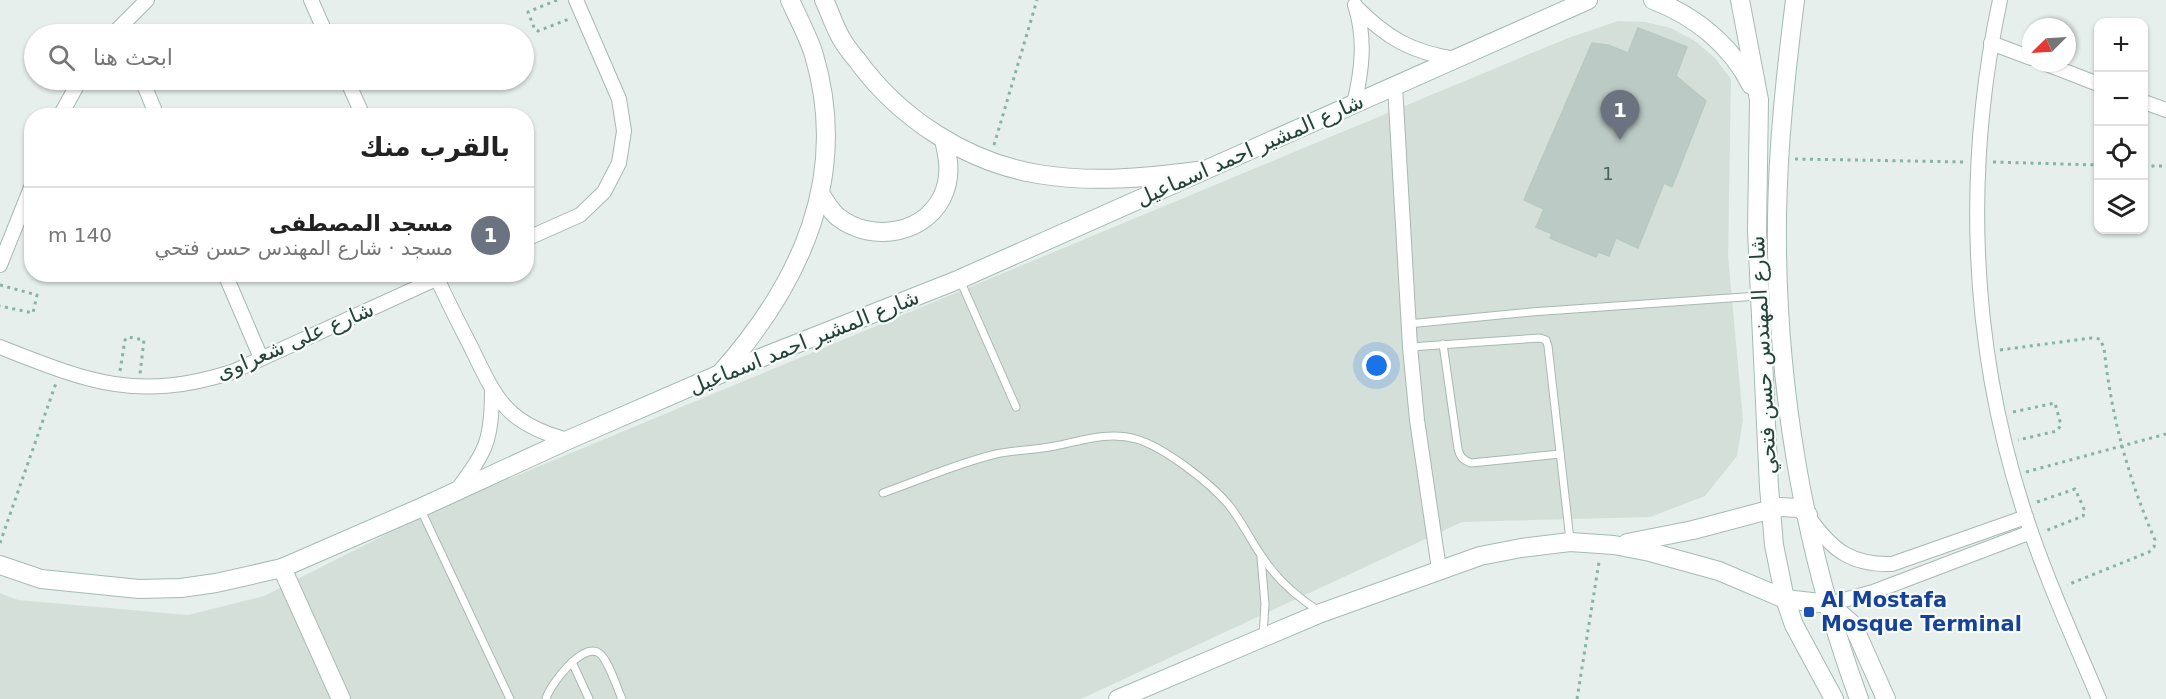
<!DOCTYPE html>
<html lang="ar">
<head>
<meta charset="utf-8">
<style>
	body { margin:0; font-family:"DejaVu Sans",Vazirmatn,sans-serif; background:#f2f2f2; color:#222; direction:rtl }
	.controls { position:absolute; right:18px; top:18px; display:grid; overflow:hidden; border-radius:12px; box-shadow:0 2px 4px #0004 }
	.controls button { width:54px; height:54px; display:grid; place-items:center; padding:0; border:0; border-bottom:2px solid #e0e0e0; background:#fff; color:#222; font:30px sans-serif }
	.compass { position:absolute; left:2022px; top:18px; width:54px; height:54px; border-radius:50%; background:#fff; box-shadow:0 2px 4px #0004; rotate:246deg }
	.you { position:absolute; left:1377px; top:366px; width:21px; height:21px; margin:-15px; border:4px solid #fff; border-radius:50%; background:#1a73e8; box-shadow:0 0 0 9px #1a73e833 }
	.badge { display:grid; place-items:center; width:39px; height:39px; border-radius:50%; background:#7c3aed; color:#fff; font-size:20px; font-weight:700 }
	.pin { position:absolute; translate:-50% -50px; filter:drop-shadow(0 2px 3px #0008) }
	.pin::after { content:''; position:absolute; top:32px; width:21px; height:18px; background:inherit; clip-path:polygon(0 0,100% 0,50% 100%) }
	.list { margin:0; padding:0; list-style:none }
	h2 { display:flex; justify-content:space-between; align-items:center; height:78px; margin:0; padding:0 24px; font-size:26px }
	h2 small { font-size:20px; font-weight:400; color:#767676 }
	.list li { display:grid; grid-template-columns:39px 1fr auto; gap:18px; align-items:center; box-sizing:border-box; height:96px; padding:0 24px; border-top:2px solid #e0e0e0 }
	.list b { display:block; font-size:22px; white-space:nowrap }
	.list p { margin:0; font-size:20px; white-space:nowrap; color:#767676 }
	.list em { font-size:20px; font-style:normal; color:#767676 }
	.icon { flex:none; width:33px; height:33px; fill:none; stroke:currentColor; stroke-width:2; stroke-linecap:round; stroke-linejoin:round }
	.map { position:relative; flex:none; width:2166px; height:699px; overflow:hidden; direction:ltr }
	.search { position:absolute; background:#fff; box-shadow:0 2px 4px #0004; left:24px; top:24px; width:510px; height:66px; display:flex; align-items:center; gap:15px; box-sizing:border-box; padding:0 21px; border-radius:33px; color:#767676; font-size:22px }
	.panel { position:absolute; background:#fff; box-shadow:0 2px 4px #0004; left:24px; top:108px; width:510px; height:174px; border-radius:24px; direction:rtl }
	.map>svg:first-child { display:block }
</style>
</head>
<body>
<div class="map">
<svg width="2166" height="699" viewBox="0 0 2166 699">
	<rect width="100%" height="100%" fill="#e6efeb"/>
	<polygon fill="#d4dfda" points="1618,21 1645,22 1671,28 1695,41 1715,58 1731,79 1728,256 1743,420 1737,456 1705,496 1650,517 1462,522 1081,699 0,699 0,593 18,600 188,615 264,596 434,510 1568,38"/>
	<polygon fill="#bbcac4" stroke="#b8c9c2" stroke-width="1.5" points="1638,28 1687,47 1676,76 1706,101 1672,187 1664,183 1638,248 1616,238 1609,256 1598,252 1596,257 1550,238 1552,234 1536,227 1544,209 1524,200 1592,43 1608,45 1628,53"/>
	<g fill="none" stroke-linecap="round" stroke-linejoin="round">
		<defs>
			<g id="service">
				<polyline points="960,280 1016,407"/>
				<polyline points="1408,324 1531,312 1758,296"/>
				<path d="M1443 344 1458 449C1460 457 1463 460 1471 463L1560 454"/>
				<polyline points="1410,347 1540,338 1546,340 1548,346 1570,540"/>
				<path d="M883 493C920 480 958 463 996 454 1015 450 1035 450 1055 446 1081 441 1108 431 1136 439 1164 447 1209 482 1228 504 1242 521 1250 540 1263 558 1277 579 1297 597 1319 611"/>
				<polyline points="420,508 510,699"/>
				<polyline points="1261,558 1265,604 1263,636"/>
				<polyline points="572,662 589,699"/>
				<path d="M546 699C549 686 582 642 599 653 608 659 617 688 622 699"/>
			</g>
			<g id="minor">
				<polyline points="311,0 326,34"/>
				<path d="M2000 0C1964 168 1970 341 2022 505 2043 572 2072 635 2099 699"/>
				<path d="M1356 7C1387 38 1411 52 1455 59"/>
				<polyline points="113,34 147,0"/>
				<polyline points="1991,43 2031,58"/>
				<polyline points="2044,63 2098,84"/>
				<polyline points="142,80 157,116"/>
				<polyline points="347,80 363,116"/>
				<polyline points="1395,86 1410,347 1417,420 1439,569"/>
				<polyline points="2144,102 2166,110"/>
				<path d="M1354 104C1362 71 1366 38 1355 5"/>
				<polyline points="60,116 80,80"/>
				<polyline points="526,239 580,215 604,192 619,163 624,131 619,99 576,0"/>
				<polyline points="0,265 32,185"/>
				<polyline points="225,274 261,358"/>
				<path d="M435 274C446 298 458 322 470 345 496 399 506 424 568 440"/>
				<path d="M0 347C89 382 137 402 232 372L447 274"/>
				<path d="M457 490C486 451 492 441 492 391"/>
				<path d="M1810 519C1833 551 1852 565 1892 564L2026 517"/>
				<polyline points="1829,604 1873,592 2031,532"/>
			</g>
			<g id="tertiary">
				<path d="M824 0C830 12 834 26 841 38 845 45 851 53 857 60 899 118 966 162 1038 174 1091 183 1144 178 1197 171"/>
				<path d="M821 195C826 202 831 212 838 217 872 244 930 234 945 190 951 173 948 157 944 140"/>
				<path d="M720 374C801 283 850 177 814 55 808 36 798 18 790 0"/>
				<polyline points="282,568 341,699"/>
				<polyline points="1829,604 1853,625 1886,699"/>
			</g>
			<g id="secondary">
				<path d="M1653 0C1695 16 1731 45 1751 85"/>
				<polyline points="1740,0 1759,100 1757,231 1769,487 1774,545 1785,599 1794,625 1834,699"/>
				<path d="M1795 0C1786 72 1778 144 1777 217 1775 380 1803 547 1859 699"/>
				<polyline points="1627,543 1693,530 1780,507 1799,508 1808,515"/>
				<polyline points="0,565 41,579 139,589 181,588 216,583 282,568 420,508 568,440 720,374 960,279 1588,0"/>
				<polyline points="1118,699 1321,613 1480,556 1521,548 1570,542 1614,545 1650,552 1719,571 1785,599 1829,604"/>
			</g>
		</defs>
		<use href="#service" stroke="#a8b8b2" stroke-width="9"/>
		<use href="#minor" stroke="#a8b8b2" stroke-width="16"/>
		<use href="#tertiary" stroke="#a8b8b2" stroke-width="20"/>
		<use href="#secondary" stroke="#a4bbb3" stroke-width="20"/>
		<g stroke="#86b3a5" stroke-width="3" stroke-dasharray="3 4.5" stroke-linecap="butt">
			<polyline points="557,0 528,12 535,30 538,31 569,19"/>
			<polyline points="994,145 1037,0"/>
			<polyline points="1795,159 1966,162"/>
			<polyline points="1993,162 2098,165"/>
			<polyline points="2144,166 2166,166"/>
			<polyline points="0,285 37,295 33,313 0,306"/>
			<path d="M2000 350 2091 338 2100 339 2104 348C2111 415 2128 478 2155 540L2154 547 2149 552 2067 585"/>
			<polyline points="120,371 125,340 128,337 144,340 140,374"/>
			<polyline points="2013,412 2055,403 2061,425 2057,431 2018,440"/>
			<polyline points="2026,472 2166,434"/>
			<polyline points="2037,502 2075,489 2085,511 2083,516 2045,531"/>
			<polyline points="0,543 56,383"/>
			<polyline points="1577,699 1599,562"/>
		</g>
		<use href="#service" stroke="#fff" stroke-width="7"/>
		<use href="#minor" stroke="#fff" stroke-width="14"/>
		<use href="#tertiary" stroke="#fff" stroke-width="18"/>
		<use href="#secondary" stroke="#fff" stroke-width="18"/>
	</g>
	<rect fill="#1a4fb4" stroke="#f7fbf9" stroke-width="2" x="1803" y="606" width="12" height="12" rx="3"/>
	<g text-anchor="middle" stroke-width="4.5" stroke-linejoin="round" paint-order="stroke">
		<g font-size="18" fill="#4a645c">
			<text x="1608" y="180">1</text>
		</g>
		<g font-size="21" fill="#24423a" stroke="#f7fbf9">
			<text transform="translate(1250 150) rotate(-24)" y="7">شارع المشير احمد اسماعيل</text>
			<text transform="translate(295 341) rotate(-23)" y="7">شارع على شعراوى</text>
			<text transform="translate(804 342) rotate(-22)" y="7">شارع المشير احمد اسماعيل</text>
			<text transform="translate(1763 355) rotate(-93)" y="7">شارع المهندس حسن فتحي</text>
		</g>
		<g font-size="21" font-weight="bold" fill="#164399" stroke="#f7fbf9" text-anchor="start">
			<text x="1821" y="607">Al Mostafa<tspan x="1821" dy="24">Mosque Terminal</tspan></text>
		</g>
	</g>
</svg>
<div class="controls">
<button>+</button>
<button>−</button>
<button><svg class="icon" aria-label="locate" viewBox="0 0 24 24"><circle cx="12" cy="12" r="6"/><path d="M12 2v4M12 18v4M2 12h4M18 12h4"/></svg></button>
<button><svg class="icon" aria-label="layers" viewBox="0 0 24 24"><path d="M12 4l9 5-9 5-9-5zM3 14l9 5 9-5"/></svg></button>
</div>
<svg class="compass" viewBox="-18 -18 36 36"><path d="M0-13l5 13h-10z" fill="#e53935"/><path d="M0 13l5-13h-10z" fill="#767676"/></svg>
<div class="you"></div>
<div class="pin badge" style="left:1620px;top:140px;background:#6b7280">1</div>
<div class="search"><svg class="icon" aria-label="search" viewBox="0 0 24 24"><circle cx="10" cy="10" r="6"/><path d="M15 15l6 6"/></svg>ابحث هنا</div>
<section class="panel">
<h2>بالقرب منك<small></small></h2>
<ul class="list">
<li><span class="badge" style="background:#6b7280">1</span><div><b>مسجد المصطفى</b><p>مسجد · شارع المهندس حسن فتحي</p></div><em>140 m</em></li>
</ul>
</section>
</div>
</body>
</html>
